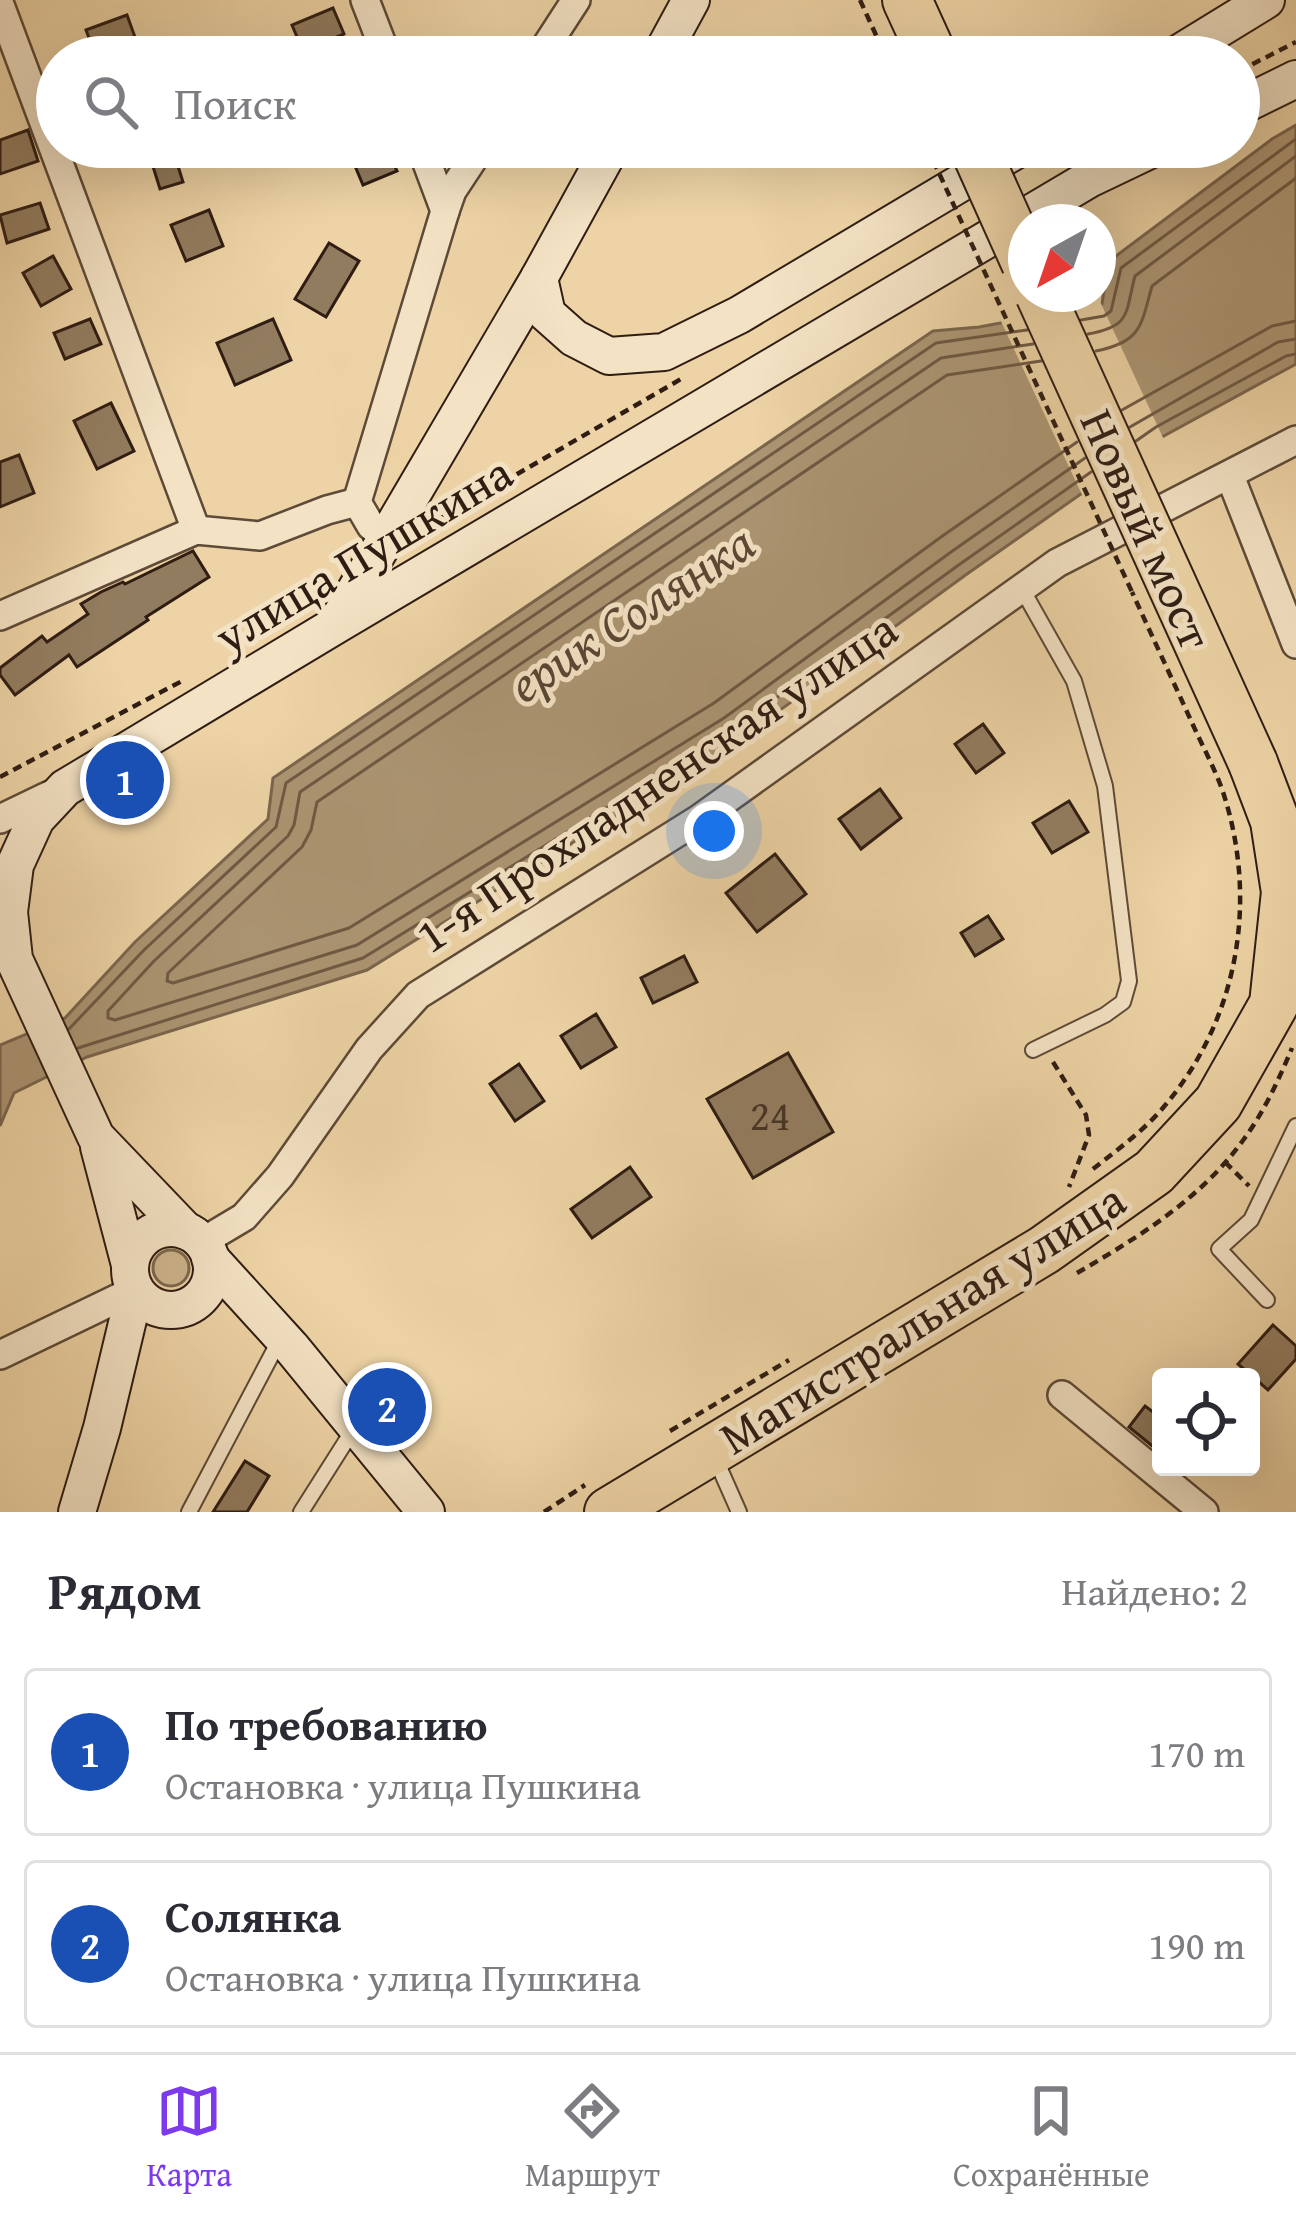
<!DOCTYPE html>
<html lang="ru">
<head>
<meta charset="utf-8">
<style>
	body { margin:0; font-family:"Gentium Book Plus",serif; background:#f7f7f7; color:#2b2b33 }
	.controls { position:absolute; right:36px; bottom:36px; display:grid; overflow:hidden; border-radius:12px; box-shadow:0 12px 48px #0002 }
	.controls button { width:108px; height:108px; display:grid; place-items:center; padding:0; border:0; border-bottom:3px solid #e1e1e2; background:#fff; color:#2b2b33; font:60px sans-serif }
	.compass { position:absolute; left:1008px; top:204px; width:108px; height:108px; border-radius:50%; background:#fff; box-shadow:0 12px 48px #0002; rotate:220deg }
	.you { position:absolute; left:714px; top:831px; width:42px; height:42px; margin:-30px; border:9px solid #fff; border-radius:50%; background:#1a73e8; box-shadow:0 0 0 18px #1a73e833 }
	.badge { display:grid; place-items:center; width:78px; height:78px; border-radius:50%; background:#7c3aed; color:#fff; font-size:39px; font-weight:700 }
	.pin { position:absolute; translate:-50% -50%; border:6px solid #fff; box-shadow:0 3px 12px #0006 }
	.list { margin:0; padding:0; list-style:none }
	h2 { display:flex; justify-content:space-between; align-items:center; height:156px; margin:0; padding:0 48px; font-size:51px }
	h2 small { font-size:39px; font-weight:400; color:#7c7c81 }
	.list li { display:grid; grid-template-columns:78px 1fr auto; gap:36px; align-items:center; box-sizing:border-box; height:168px; margin:0 24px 24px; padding:0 24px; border:3px solid #e1e1e2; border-radius:12px }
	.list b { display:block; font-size:45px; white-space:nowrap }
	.list p { margin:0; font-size:39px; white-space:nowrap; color:#7c7c81 }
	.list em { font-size:39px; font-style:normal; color:#7c7c81 }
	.icon { flex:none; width:66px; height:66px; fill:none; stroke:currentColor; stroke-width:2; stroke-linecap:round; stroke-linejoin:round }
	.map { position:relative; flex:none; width:1296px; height:1512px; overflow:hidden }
	.search { position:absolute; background:#fff; box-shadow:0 12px 48px #0002; left:36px; right:36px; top:36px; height:132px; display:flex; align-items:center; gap:30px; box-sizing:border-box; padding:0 42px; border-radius:66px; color:#7c7c81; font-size:45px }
	.sheet { height:540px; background:#fff }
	nav { display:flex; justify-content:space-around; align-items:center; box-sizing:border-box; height:168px; border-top:3px solid #e1e1e2; background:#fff; font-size:33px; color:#7c7c81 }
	nav a { display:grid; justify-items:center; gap:6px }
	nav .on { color:#7c3aed }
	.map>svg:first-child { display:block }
</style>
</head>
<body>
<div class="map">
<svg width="1296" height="1512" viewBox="0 0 1296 1512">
	<rect width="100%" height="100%" fill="#edd3a5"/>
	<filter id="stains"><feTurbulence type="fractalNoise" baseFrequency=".00167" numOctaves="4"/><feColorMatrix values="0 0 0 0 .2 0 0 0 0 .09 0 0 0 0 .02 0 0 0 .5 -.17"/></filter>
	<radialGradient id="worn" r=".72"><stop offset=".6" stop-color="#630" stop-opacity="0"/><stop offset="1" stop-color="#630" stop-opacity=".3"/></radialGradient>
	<circle fill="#cdb48c" stroke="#7e6850" stroke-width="3" cx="171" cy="1268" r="18"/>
	<polygon fill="#ac9573" stroke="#7a654d" stroke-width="3" points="1296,125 1296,364 1162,437 967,574 739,740 367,970 87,1057 14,1093 0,1126 0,1045 65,1018 135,942 268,819 273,778 933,331 979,327 1102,304 1108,262 1272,139"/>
	<polygon fill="#edd3a5" points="1097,295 1165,442 1084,499 999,317 1097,299"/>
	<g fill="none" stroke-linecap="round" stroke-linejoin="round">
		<g stroke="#6e5943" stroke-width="3">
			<polyline points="1081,320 1104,316 1111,311 1121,268 1296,139"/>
			<path d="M1088 334C1132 326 1125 313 1135 276L1296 156"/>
			<polyline points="1033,344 941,358 300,792 294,825 288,836 154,961 108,1011 108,1018 115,1020 357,945 724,718 951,552 1085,458"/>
			<path d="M1096 351C1142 342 1141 325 1152 286L1296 178"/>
			<polyline points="1041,361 947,375 317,802 311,830 302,847 168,973 167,981 173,983 349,928 714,703 941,537 1077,442"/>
			<polyline points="1122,410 1272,326 1296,321"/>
			<polyline points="1130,427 1278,342 1296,339"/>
			<polyline points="1136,441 1156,427 1286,356 1296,354"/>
			<polyline points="69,1029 144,950 276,827 286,783 936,343 1027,330"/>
			<polyline points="78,1048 363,958 732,730 960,564 1091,472"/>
		</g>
	</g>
	<g fill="#927c5f" stroke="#2f1d13" stroke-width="3">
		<polygon points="333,8 344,34 303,51 292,25"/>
		<polygon points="127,15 140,51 124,57 96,57 86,30"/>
		<polygon points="28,130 38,161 0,174 0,140"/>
		<polygon points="366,147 386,147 397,171 363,185 350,154"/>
		<polygon points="173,150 183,182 160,189 150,157"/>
		<polygon points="40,203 49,229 7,243 0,215"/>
		<polygon points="209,210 223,246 186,261 171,225"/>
		<polygon points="329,243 359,261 326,317 295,299"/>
		<polygon points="53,256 71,289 41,306 23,273"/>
		<polygon points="90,319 101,344 65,359 54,333"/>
		<polygon points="273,319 291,360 235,385 217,343"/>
		<polygon points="111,403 134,451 97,469 74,421"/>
		<polygon points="19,455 34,493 0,507 0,462"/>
		<polygon points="193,551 209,577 146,617 148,620 77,667 69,655 15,695 0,675 0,668 42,636 47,642 88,614 81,604 101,592 123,582 125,584"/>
		<polygon points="983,724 1004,753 976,773 955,744"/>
		<polygon points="880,789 901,818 861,849 839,819"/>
		<polygon points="1069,801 1088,832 1052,853 1033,823"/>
		<polygon points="775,854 806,894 757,932 726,893"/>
		<polygon points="988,916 1003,939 975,956 961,933"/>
		<polygon points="684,956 697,982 653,1003 641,978"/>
		<polygon points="596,1014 616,1047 581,1068 561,1036"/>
		<polygon points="788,1053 833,1132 753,1178 707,1099"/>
		<polygon points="519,1064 544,1101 515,1121 490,1084"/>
		<polygon points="630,1167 651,1197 592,1238 571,1209"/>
		<polygon points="1273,1325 1296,1346 1296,1359 1268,1390 1238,1364"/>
		<polygon points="1145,1406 1161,1418 1161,1453 1129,1427"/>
		<polygon points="245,1461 269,1476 247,1512 213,1512"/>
	</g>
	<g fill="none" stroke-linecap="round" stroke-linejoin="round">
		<defs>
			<g id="lane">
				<polyline points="1022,589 1074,681 1105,786 1129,981 1123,1002 1105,1015 1033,1050"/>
				<polyline points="1267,1300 1219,1249 1251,1220 1296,1126"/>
				<polyline points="716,1460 739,1512"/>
				<polyline points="189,1512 279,1341"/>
				<polyline points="301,1512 353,1430"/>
			</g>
			<g id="street">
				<polyline points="365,0 387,57"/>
				<polyline points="0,5 196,530"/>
				<polyline points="539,57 576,0"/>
				<polyline points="445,211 452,191 481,147"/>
				<polyline points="1230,476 1296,644"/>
				<polyline points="387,538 371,526 357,502 445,211 421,147"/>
				<polyline points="0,616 196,530 260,536 327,510 357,502"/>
				<polyline points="0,819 50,795"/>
				<polyline points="202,1242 244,1217 280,1176 369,1049 418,995 699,819 1057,563 1296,440"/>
				<polyline points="0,1355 135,1290"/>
				<polyline points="1062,1395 1204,1512"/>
			</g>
			<g id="secondary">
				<polyline points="660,57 691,0"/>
				<polyline points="1173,57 1266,0"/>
				<polyline points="1239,107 1296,79"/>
				<polyline points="539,278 547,314 574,338 609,356 664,352 739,315 1021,147"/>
				<polyline points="337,622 539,278 611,147"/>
				<polyline points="99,1147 130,1265"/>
				<circle cx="171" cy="1269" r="41"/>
				<polyline points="186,1231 96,1137 14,959 9,912 15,865 36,819 65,788 336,625 1089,179 1156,147"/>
				<polyline points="210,1258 291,1347 426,1512"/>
				<polyline points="77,1512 102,1428 135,1290"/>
			</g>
			<g id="highway">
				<polyline points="907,0 933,57"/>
				<polyline points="609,1512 1044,1250 1154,1172 1218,1103 1274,1004 1286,892 1275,821 1253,763"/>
			</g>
		</defs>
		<use href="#lane" stroke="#5e4a38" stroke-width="18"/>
		<use href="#street" stroke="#5e4a38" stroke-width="32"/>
		<use href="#secondary" stroke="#2f1d13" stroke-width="40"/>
		<use href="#highway" stroke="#2f1d13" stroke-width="52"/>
		<g stroke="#2f1d13" stroke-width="4.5" stroke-dasharray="9 6" stroke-linecap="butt">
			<polyline points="860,0 886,57"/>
			<polyline points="1239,71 1296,42"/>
			<polyline points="426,527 681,379"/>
			<polyline points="270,628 322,586"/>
			<polyline points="0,777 184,680"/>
			<polyline points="1053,1062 1086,1115 1089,1135 1069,1187"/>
			<polyline points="1225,1162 1249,1186"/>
			<path d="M1093 1169C1117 1150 1142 1132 1162 1109 1238 1021 1259 902 1223 792 1215 769 1203 747 1193 725 1173 681 1152 636 1132 592"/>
			<path d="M1077 1273C1139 1237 1202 1198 1244 1139 1264 1112 1279 1079 1292 1048"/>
			<polyline points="670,1431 789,1360"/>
			<polyline points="544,1512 585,1485"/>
		</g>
		<use href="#lane" stroke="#f3e2c4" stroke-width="14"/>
		<use href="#street" stroke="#f3e2c4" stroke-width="27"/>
		<use href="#secondary" stroke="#f3e2c4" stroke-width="36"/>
		<use href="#highway" stroke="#edd3a5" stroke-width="48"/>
		<defs>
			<g id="highway-bridge">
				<polyline points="974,147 1026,263"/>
				<polyline points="1040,294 1253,763"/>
			</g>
		</defs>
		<use href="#highway-bridge" stroke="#2f1d13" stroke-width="52" stroke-linecap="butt"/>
		<polyline stroke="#2f1d13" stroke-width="4.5" stroke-dasharray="9 6" stroke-linecap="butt" points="927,147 1132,592"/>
		<use href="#highway-bridge" stroke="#edd3a5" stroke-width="48"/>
	</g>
	<g text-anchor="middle" stroke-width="10" stroke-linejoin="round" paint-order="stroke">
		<g font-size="42" fill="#483526">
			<text x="770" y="1130">24</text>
		</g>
		<g font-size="48" fill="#2f1d13" stroke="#f3e2c4">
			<text transform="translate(1147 529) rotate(66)" y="17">Новый мост</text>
			<text transform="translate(363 554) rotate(-31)" y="17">улица Пушкина</text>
			<text transform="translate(656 782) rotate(-34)" y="17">1-я Прохладненская улица</text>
			<text transform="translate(922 1318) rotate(-32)" y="17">Магистральная улица</text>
		</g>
		<g font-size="51" font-style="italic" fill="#5b4735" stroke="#f3e2c4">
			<text transform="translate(631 613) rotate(-33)" y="18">ерик Солянка</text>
		</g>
	</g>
	<rect width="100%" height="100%" filter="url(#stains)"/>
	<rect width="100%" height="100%" fill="url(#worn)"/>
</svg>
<div class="controls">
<button><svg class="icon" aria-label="locate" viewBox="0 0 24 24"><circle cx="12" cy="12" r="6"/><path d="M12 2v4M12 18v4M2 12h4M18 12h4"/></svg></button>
</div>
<svg class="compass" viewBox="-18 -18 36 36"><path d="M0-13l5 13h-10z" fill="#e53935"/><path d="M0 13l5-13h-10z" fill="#7c7c81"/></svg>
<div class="you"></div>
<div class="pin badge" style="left:125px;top:780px;background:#1a4fb4">1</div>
<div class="pin badge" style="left:387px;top:1407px;background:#1a4fb4">2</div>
<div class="search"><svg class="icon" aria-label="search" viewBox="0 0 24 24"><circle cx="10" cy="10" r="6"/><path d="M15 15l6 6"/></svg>Поиск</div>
</div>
<section class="sheet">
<h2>Рядом<small>Найдено: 2</small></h2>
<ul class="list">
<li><span class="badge" style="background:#1a4fb4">1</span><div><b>По требованию</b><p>Остановка · улица Пушкина</p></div><em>170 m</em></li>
<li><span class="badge" style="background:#1a4fb4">2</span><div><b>Солянка</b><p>Остановка · улица Пушкина</p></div><em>190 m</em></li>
</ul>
</section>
<nav>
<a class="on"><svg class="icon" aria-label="map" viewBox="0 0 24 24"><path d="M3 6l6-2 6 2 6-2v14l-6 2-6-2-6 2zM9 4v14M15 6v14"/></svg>Карта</a>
<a><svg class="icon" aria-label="directions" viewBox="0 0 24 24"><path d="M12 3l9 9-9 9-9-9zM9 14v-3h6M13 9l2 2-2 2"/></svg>Маршрут</a>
<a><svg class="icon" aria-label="saved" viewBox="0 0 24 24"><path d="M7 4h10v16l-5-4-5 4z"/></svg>Сохранённые</a>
</nav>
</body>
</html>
